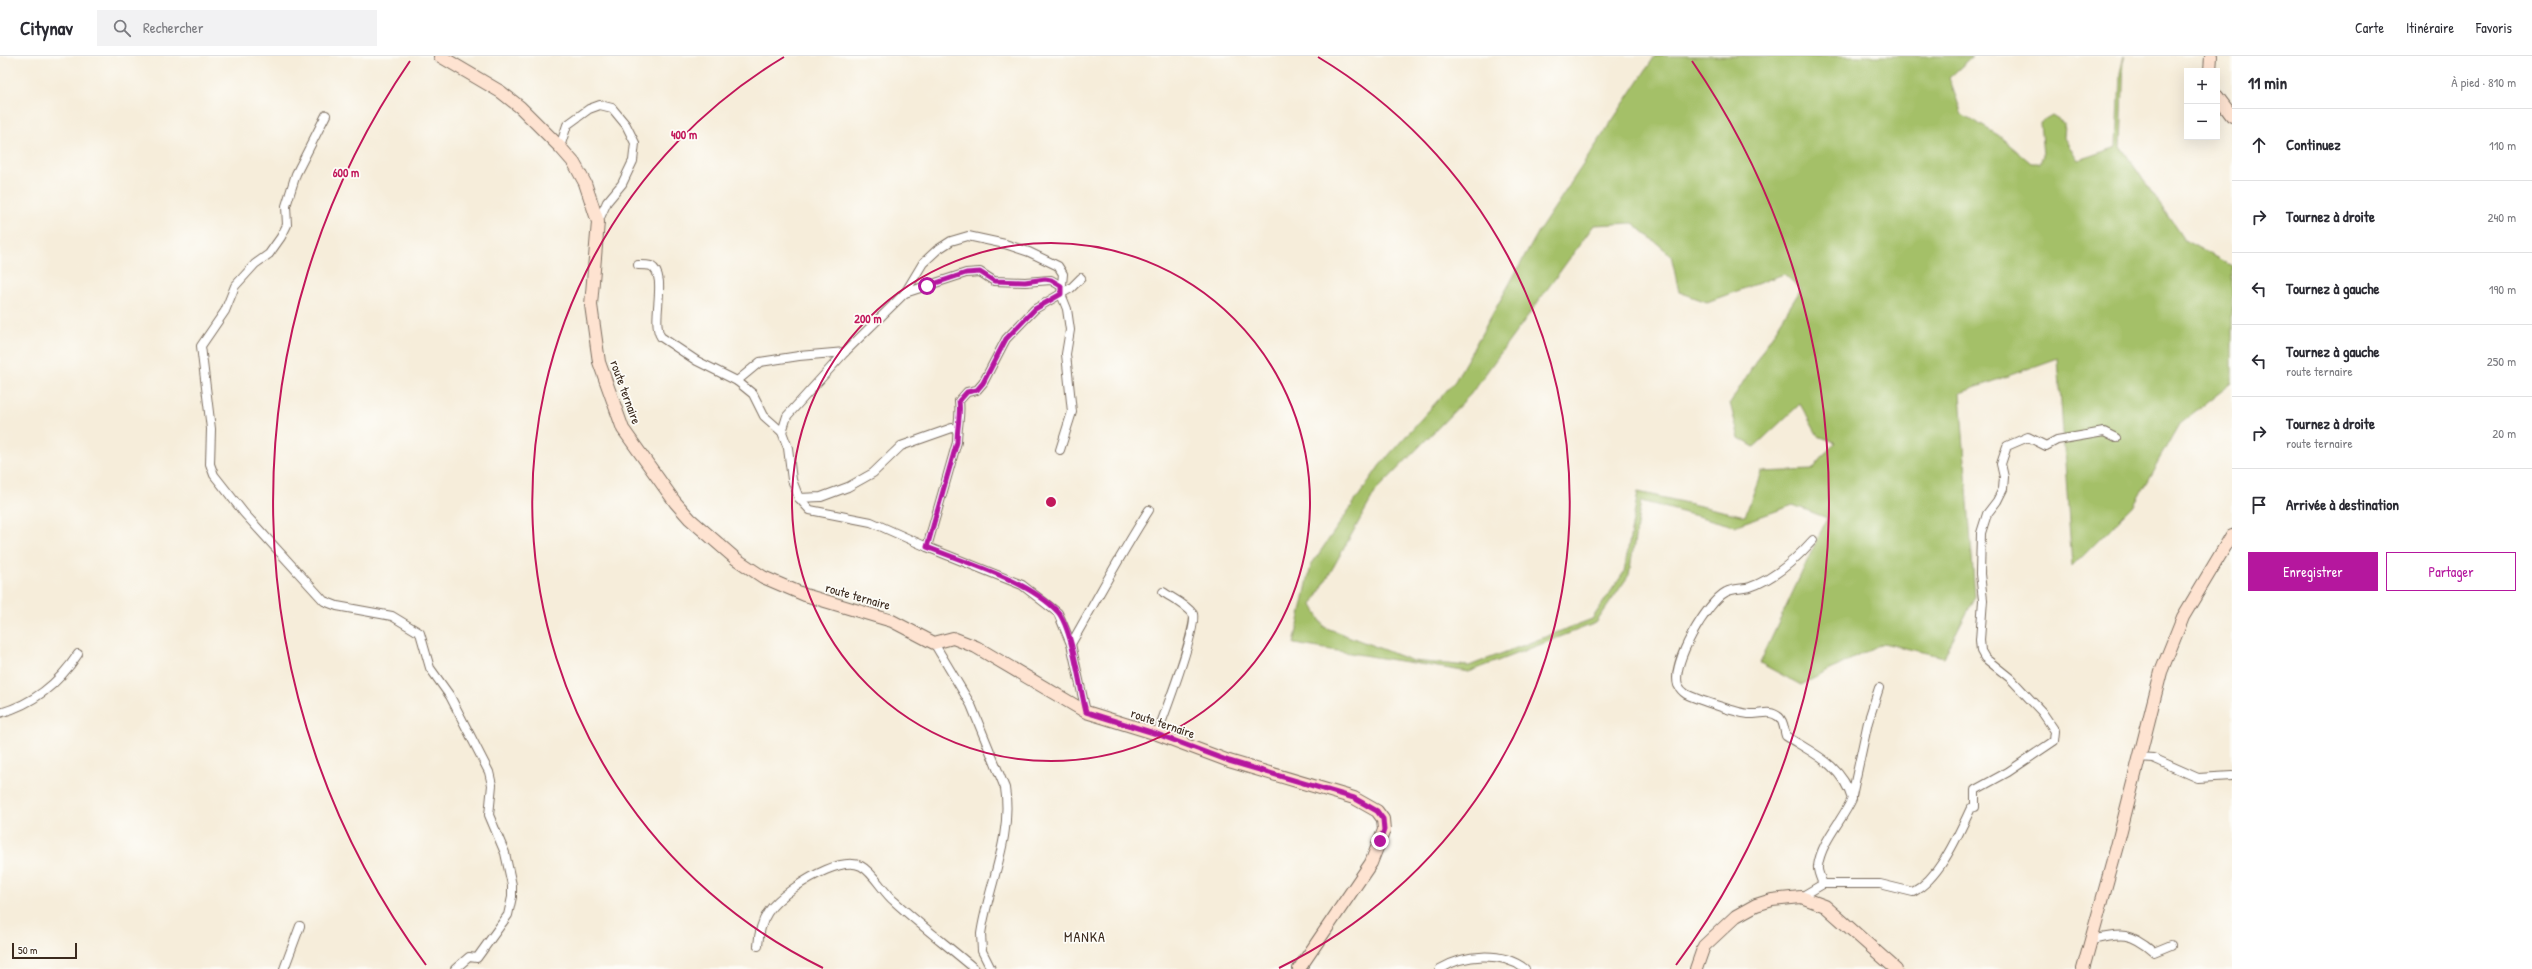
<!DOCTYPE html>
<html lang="fr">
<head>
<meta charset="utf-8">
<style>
	body { margin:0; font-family:"Patrick Hand",sans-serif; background:#f2f2f3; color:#2b2b33 }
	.controls { position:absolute; right:12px; top:12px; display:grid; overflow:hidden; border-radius:0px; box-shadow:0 4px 16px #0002 }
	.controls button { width:36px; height:36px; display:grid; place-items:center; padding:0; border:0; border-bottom:1px solid #e1e1e2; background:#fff; color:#2b2b33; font:20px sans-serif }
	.scale { position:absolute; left:12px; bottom:10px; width:65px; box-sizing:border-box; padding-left:4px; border:2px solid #3b2a1e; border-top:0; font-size:11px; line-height:14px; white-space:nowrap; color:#3b2a1e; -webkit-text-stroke:3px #fdfcf7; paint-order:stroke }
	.stop { position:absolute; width:12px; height:12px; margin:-9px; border:3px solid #b5179e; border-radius:50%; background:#fff }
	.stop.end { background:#b5179e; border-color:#fff; box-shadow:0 1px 4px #0008 }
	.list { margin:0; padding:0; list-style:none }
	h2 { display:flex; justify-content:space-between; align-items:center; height:52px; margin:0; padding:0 16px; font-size:17px }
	h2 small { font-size:13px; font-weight:400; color:#7c7c81 }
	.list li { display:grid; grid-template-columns:26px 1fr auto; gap:12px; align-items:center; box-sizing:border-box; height:72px; padding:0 16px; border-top:1px solid #e1e1e2 }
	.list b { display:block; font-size:15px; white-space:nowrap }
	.list p { margin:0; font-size:13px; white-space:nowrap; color:#7c7c81 }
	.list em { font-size:13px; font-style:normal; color:#7c7c81 }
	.actions { display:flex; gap:8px; padding:12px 16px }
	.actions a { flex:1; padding:9px 0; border:1px solid #b5179e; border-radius:0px; text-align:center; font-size:14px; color:#b5179e }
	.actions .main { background:#b5179e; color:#fff }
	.icon { flex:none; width:22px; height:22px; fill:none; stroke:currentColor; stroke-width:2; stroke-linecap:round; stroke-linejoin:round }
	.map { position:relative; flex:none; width:2232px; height:913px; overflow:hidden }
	header { display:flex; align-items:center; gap:24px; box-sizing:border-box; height:56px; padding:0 20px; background:#fff; border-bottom:1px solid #e1e1e2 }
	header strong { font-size:19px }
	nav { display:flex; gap:22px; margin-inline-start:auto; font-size:14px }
	.search { width:280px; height:36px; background:#f2f2f3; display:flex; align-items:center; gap:10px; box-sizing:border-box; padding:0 14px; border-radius:0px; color:#7c7c81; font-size:15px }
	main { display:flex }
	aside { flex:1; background:#fff }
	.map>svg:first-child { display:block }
</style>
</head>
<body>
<header>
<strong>Citynav</strong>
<div class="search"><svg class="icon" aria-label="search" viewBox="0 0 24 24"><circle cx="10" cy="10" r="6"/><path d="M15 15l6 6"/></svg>Rechercher</div>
<nav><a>Carte</a><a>Itinéraire</a><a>Favoris</a></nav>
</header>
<main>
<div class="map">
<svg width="2232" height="913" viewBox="0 0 2232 913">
	<rect width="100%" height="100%" fill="#fdfcf7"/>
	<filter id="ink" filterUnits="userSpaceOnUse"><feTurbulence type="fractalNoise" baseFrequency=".025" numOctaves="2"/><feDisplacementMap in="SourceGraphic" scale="8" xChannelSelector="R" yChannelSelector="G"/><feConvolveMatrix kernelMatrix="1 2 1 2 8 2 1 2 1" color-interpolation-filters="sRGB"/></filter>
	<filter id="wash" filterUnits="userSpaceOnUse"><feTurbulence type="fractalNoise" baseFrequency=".012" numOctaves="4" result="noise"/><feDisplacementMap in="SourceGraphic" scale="16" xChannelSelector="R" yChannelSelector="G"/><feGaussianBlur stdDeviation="0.9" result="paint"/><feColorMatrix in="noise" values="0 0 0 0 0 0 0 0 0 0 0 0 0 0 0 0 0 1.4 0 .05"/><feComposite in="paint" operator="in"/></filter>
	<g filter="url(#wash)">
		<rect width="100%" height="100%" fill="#f6edda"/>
		<path fill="#a4c067" stroke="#707542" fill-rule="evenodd" d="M1655 0H1973L1949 22 1962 58 1998 79 2031 107H2040L2043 99 2040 67 2052 60 2065 68 2064 82 2078 104 2117 91 2120 17 2124 0 2121 91 2184 184 2232 210V327L2179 368 2133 450 2072 511 2058 302 1960 337 1975 541 1944 601 1883 587 1801 629 1760 607 1827 462 1793 449 1734 470 1641 445 1629 519 1596 567 1469 616 1294 588 1311 509 1380 409 1455 325 1539 175ZM1633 167 1671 199 1679 236 1707 246 1784 218 1801 233 1730 347 1739 382 1754 391 1800 348 1818 380 1835 386 1812 414 1761 416 1745 460 1638 436 1624 516 1592 563 1469 610 1413 605 1324 571 1312 549 1376 435 1470 339 1594 169Z"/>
	</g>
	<g filter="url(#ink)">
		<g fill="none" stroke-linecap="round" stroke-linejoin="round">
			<defs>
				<g id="street">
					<polyline points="326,59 296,118 286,150 287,169 281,181 269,198 255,208 235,230 225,255 201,290 211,373 210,408 214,419 244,457 324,545 337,550 392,560 420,577 430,612 450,640 489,716 492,729 489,759 505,797 512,829 512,841 508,859 477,902 469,901 455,913"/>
					<polyline points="560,91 567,69 589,53 600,49 612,52 626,69 635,87 633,105 622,128 607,146 598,166"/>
					<path d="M638 209C642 209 648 209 651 210 669 220 650 265 661 281L697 305 737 325 760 306 799 300 845 296"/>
					<polyline points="905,237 966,217 980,216 994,225 1025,226 1051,224 1061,230"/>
					<polyline points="737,325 753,338 764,360 782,376"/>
					<polyline points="1060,394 1072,356 1066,298 1070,274 1067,253 1061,238 1063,218 1058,210 1029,196 1005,188 968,180 951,185 937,194 923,207 905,237 845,296 787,360 782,376 788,392 792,424 799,442 810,454 871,466 927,491 1022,529 1058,557 1071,588 1086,656"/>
					<polyline points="799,442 821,441 848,431 873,417 901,390 952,372 957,373"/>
					<path d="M1813 484C1796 503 1775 523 1750 531 1743 533 1733 532 1726 536 1707 546 1671 607 1678 629 1680 633 1683 636 1686 638 1696 643 1740 658 1750 658 1761 659 1769 653 1779 661 1784 665 1784 674 1786 680 1814 698 1842 709 1852 743 1842 765 1821 786 1818 810 1817 815 1821 823 1823 828"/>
					<path d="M927 491 957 386C957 371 961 359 959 345L967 336 977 334 983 327 1006 283 1035 253 1071 232 1081 222"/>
					<path d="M934 587 971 649 1005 732C1013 781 988 830 981 878L982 895 991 913"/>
					<path d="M1071 588C1097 543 1121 497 1149 454"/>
					<path d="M0 657C33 648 59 627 78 598"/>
					<path d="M1157 678C1163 662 1199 568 1193 558 1187 549 1172 542 1163 536"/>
					<polyline points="2138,701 2153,702 2198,722 2232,720"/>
					<polyline points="1852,740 1868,666 1879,632"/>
					<path d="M1801 841 1823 828H1880L1913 836C1940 822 1958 779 1971 752L1975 751V734L2008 716 2054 685 2055 675 2042 656 2010 622 1985 602 1981 595 1980 584 1983 544 1980 518 1981 477 1987 458 1997 445 2003 433 2004 421 2001 408 2007 390 2028 381 2046 390 2057 384 2104 376 2116 382"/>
					<path d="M2092 884C2121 877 2131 876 2154 896L2171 889"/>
					<path d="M758 890C760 861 770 849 794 832 808 822 843 801 861 810 873 816 883 836 894 845 920 869 948 890 975 913"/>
					<polyline points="284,913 300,870"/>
					<path d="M1440 913C1464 898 1502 895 1525 913"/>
				</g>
				<g id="secondary">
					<polyline points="440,0 501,36 520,51 560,91 574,107 585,127 598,166 591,249 599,306 623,373 675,446 690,463 736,503 763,521 805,539 892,565 934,587 953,582 976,591 1086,656 1157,678 1229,705 1354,742 1377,755 1383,763 1384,774 1371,807 1299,913"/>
					<polyline points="2210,15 2211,0"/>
					<polyline points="2217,40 2232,60"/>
					<polyline points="1696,913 1704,890 1736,860 1756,849 1772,844 1801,841 1825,850 1896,913"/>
					<polyline points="2083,913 2117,790 2161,616 2183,561 2232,479"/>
				</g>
			</defs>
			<use href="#street" stroke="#7c6e60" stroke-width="10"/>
			<use href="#secondary" stroke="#7c6e60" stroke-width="14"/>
			<use href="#street" stroke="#fff" stroke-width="8"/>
			<use href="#secondary" stroke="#fee3d1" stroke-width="12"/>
		</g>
	</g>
	<g fill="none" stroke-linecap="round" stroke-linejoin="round" filter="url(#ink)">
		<path stroke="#b5179e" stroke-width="5" d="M927 230 966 217 980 216 994 225 1025 226 1045 223 1051 224 1061 230V238L1035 253 1006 283 983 327 977 334 967 336 959 345C961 359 957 371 957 386L927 491C966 507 1030 525 1058 556 1072 572 1080 633 1086 656L1157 678 1229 705 1354 742 1377 755 1383 763 1384 774 1380 785"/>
	</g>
	<g fill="none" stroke="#c2185b" stroke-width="2">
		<circle cx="1051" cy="446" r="259"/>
		<path d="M823 912A519 519 0 0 1 784 1M1318 1A519 519 0 0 1 1279 912"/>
		<path d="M426 909A778 778 0 0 1 410 5M1692 5A778 778 0 0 1 1676 909"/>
	</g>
	<g text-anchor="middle" stroke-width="3.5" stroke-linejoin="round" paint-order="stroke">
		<g font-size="13" fill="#3b2a1e" stroke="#fdfcf7">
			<text transform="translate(626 336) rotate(70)" y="5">route ternaire</text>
			<text transform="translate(858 540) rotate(16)" y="5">route ternaire</text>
			<text transform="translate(1163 667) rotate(19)" y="5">route ternaire</text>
		</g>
		<g font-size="14" letter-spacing="1" fill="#3b2a1e" stroke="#fdfcf7">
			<text x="1085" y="886">MANKA</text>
		</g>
	</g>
	<circle cx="1051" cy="446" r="6" fill="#c2185b" stroke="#fdfcf7" stroke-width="2"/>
	<g font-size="12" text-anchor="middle" font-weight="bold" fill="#c2185b" stroke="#fdfcf7" stroke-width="3.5" stroke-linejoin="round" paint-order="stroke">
		<text x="684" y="83">400 m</text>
		<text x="346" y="121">600 m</text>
		<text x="868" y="267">200 m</text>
	</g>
</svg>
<div class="controls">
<button>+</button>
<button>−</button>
</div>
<div class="scale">50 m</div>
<div class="stop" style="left:927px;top:230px"></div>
<div class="stop end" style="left:1380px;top:785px"></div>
</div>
<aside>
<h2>11 min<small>À pied · 810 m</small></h2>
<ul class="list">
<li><svg class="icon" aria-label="ahead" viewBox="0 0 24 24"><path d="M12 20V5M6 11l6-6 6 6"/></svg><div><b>Continuez</b></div><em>110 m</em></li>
<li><svg class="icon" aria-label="right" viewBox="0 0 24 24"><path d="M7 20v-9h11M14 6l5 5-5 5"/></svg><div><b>Tournez à droite</b></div><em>240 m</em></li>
<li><svg class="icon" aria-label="left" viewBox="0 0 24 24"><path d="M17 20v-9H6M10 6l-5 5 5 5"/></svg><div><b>Tournez à gauche</b></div><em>190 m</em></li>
<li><svg class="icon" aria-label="left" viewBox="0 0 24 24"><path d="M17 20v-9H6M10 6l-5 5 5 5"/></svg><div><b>Tournez à gauche</b><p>route ternaire</p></div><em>250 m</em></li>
<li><svg class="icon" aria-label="right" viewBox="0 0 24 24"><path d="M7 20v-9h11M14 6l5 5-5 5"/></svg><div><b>Tournez à droite</b><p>route ternaire</p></div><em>20 m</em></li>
<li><svg class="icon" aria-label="arrive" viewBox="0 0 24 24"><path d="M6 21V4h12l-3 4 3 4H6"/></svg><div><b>Arrivée à destination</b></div></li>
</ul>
<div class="actions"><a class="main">Enregistrer</a><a>Partager</a></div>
</aside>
</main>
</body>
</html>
